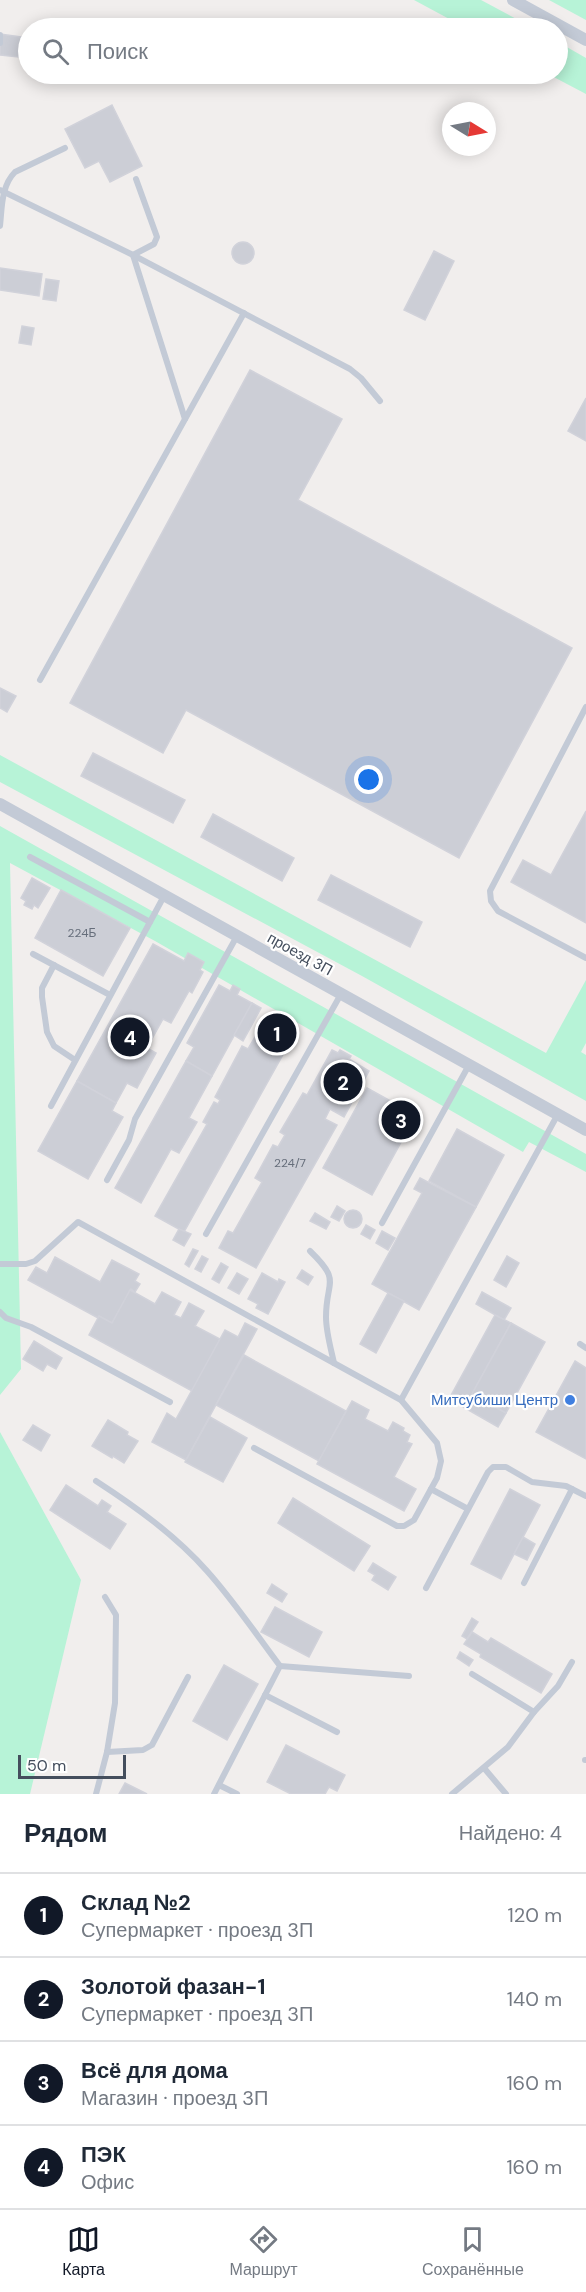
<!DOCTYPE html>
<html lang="ru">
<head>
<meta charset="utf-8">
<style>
	body { margin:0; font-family:"DM Sans",sans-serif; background:#f6f6f7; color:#1f2937 }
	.compass { position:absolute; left:442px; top:102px; width:54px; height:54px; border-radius:50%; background:#fff; box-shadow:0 3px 15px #0003; rotate:100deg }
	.scale { position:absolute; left:18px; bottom:15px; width:108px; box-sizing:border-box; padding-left:6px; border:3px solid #444e5d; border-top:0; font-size:16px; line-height:21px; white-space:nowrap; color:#444e5d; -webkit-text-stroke:4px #fff; paint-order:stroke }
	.you { position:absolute; left:369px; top:780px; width:21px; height:21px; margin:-15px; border:4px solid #fff; border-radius:50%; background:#1a73e8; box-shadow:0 0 0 9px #1a73e833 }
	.badge { display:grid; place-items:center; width:39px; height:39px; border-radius:50%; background:#111827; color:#fff; font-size:20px; font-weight:700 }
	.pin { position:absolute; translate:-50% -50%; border:3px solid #fff; box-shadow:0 2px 6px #0006 }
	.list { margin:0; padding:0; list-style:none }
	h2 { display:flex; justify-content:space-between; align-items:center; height:78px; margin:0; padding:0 24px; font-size:26px }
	h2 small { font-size:20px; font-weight:400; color:#747a83 }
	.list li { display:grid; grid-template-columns:39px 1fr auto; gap:18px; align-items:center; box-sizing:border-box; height:84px; padding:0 24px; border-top:2px solid #e0e1e3 }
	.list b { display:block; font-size:22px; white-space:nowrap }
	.list p { margin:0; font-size:20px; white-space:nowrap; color:#747a83 }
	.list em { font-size:20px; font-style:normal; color:#747a83 }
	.icon { flex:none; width:33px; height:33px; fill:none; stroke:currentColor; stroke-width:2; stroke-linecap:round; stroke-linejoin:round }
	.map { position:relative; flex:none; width:586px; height:1794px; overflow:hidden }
	.search { position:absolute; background:#fff; box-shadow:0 3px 15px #0003; left:18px; right:18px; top:18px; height:66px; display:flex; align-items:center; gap:15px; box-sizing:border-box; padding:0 21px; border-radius:33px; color:#747a83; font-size:22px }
	.sheet { height:414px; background:#fff }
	nav { display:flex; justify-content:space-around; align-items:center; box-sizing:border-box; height:84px; border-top:2px solid #e0e1e3; background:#fff; font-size:16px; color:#747a83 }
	nav a { display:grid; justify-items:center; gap:3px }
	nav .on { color:#111827 }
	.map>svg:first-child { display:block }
</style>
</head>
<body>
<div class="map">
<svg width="586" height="1794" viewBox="0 0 586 1794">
	<rect width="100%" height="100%" fill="#f1eeed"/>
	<g fill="#b7f3d7">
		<polygon points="414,0 481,0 533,28 466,28"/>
		<polygon points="549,0 586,0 586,20"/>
		<polygon points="558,42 586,58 586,94 548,74 558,74"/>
		<polygon points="0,755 546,1053 586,980 586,1043 581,1052 586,1055 586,1101 362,976 0,782"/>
		<polygon points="0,826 586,1154 586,1172 529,1142 523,1152 155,941 10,863 21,1369 0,1395"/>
		<polygon points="0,1432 81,1580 30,1794 0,1794"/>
	</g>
	<g fill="#ccced6" stroke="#d1d2da" stroke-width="1.5">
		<polygon points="0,34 28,38 28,58 0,55"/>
		<polygon points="112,105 142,166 110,182 99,161 85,168 65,129"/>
		<circle cx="243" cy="253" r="11"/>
		<polygon points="434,251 454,261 425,320 404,310"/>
		<polygon points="0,268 42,274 39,296 0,290"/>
		<polygon points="46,279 59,281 56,301 43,299"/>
		<polygon points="22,326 34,328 31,345 19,343"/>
		<polygon points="250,370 342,419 298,500 572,648 459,858 186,710 163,753 70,703"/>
		<polygon points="586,398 586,441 568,431"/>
		<polygon points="0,688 16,696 7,712 0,708"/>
		<polygon points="93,753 185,800 173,823 81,776"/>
		<polygon points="586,811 586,923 511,882 523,860 551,875"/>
		<polygon points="213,814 294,858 282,881 201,837"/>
		<polygon points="331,875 422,922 410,947 318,900"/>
		<polygon points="32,878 50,888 38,908 34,905 32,909 24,905 26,901 21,898"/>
		<polygon points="61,890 130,928 103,976 35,938"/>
		<polygon points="153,944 184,961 188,953 204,962 200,970 203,972 192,993 189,991 171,1023 163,1019 147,1048 156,1053 137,1088 127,1083 116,1103 77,1081"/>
		<polygon points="219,985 230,991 233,985 240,989 237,995 252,1003 212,1076 186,1061 194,1047 187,1043"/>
		<polygon points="252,1003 261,1008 243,1041 234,1035"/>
		<polygon points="270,1019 295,1033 184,1232 155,1216 207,1124 203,1122 214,1102 218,1104 220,1100 215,1097 242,1046 248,1049 262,1025 265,1027"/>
		<polygon points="332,1050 338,1053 340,1050 351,1056 349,1059 369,1071 344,1117 330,1109 325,1119 337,1125 256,1268 219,1248 228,1231 233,1233 262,1182 255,1178 273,1145 278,1147 285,1135 280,1132 303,1093 307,1095"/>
		<polygon points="186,1061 212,1076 189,1118 197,1122 179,1153 171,1149 141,1203 115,1188"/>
		<polygon points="77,1081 116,1103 112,1111 123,1117 88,1179 38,1151"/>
		<polygon points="367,1088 416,1115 372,1195 323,1168"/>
		<polygon points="457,1129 504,1155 476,1207 429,1181"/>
		<polygon points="420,1178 476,1207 419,1310 372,1284 422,1193 414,1189"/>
		<polygon points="337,1206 345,1211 339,1221 331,1217"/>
		<circle cx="353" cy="1219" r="9"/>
		<polygon points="315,1213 330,1222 326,1229 310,1221"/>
		<polygon points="366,1225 375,1230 370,1239 361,1234"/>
		<polygon points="179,1229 191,1234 184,1246 173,1240"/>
		<polygon points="382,1231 395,1238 388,1250 376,1243"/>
		<polygon points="193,1249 198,1251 189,1267 185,1264"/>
		<polygon points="202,1256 208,1259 201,1272 195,1269"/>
		<polygon points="507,1256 519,1263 506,1287 494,1280"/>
		<polygon points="55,1257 100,1282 112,1260 139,1274 135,1281 140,1284 135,1292 131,1289 112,1323 99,1316 98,1318 28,1280 36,1267 47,1273"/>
		<polygon points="221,1263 228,1267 219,1283 212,1279"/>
		<polygon points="302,1270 313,1277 308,1285 297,1278"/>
		<polygon points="237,1273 248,1279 239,1294 228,1288"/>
		<polygon points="262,1273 278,1282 279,1279 285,1282 268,1314 256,1308 258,1304 248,1299"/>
		<polygon points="130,1290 155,1304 162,1292 181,1302 174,1315 181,1318 189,1303 204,1311 195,1326 220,1339 192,1391 89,1335 99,1316 112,1323"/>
		<polygon points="482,1292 511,1308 504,1320 476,1304"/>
		<polygon points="388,1293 404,1301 376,1353 360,1344"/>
		<polygon points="495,1315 511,1323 472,1394 506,1413 498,1427 449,1399"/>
		<polygon points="245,1323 257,1329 186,1460 152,1442 167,1413 176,1419 225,1330 238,1337"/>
		<polygon points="511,1323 545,1342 506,1413 472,1394"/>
		<polygon points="34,1341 62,1358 56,1369 47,1364 43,1371 23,1359"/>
		<polygon points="244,1355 346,1411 319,1461 216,1405"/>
		<polygon points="575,1361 586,1368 586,1459 536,1432"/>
		<polygon points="352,1401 369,1410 365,1419 388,1431 393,1422 404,1428 403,1431 410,1435 407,1442 412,1444 394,1477 416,1489 404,1511 317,1464"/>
		<polygon points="210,1417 247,1438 223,1482 185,1462"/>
		<polygon points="108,1420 128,1432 127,1435 138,1441 124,1463 113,1456 112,1458 92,1446"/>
		<polygon points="33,1425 50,1435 41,1451 23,1440"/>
		<polygon points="66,1485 98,1506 102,1500 111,1506 107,1512 126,1524 110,1549 50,1510"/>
		<polygon points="510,1489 540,1505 501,1579 471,1564"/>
		<polygon points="293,1498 370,1546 354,1571 278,1523"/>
		<polygon points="523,1537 535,1544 527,1560 514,1554"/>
		<polygon points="373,1563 396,1577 388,1590 372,1580 375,1575 368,1571"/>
		<polygon points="272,1584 287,1594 282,1602 267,1593"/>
		<polygon points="275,1607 322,1632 309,1657 261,1632"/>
		<polygon points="472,1618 478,1622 467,1639 462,1636"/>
		<polygon points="472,1632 488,1642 491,1638 552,1674 541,1693 480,1657 481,1654 464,1644"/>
		<polygon points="460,1652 473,1660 469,1666 457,1658"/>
		<polygon points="224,1665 258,1684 227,1740 193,1721"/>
		<polygon points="286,1745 345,1775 337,1791 329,1787 325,1794 291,1794 267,1782"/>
		<polygon points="125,1783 147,1794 119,1794"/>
	</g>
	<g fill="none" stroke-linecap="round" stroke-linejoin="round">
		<g stroke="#c3cad6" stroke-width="6">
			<polyline points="0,35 0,43"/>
			<polyline points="136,179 157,237 154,244 133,255 185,419"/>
			<polyline points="0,190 133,255 350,369 361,378 380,401"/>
			<path d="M0 226C2 208 1 186 15 172L65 148"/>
			<polyline points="40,680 244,313"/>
			<polyline points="586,707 490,891 491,901 498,911 586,958"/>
			<polyline points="30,857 150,922"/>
			<polyline points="33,954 110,995"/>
			<polyline points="54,965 42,988 42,997 47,1032 54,1046 75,1060"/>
			<polyline points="51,1106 164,896"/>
			<polyline points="107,1180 129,1140 135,1119 237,936"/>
			<polyline points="382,1223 469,1065"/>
			<polyline points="206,1234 341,994"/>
			<path d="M310 1251C342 1282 326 1280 326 1317 326 1332 331 1349 334 1363"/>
			<polyline points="0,1264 26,1264 35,1261 78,1222 401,1400 437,1443 441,1461 437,1478 414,1520 404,1526 397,1526 254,1448"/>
			<polyline points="0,1312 6,1318 31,1327 170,1402"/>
			<polyline points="580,1344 586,1348"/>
			<polyline points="401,1400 558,1114"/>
			<path d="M96 1481C136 1507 175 1535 207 1571 233 1600 256 1634 280 1666L214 1794"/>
			<polyline points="431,1489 468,1509"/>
			<polyline points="524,1583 572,1489"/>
			<polyline points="426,1588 488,1472 493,1467 506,1467 532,1482 566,1486 586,1496"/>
			<polyline points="280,1666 409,1676"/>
			<polyline points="472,1674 534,1712"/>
			<polyline points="265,1695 337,1732"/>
			<polyline points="107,1752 143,1750 152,1745 188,1677"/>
			<polyline points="585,1760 586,1760"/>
			<polyline points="484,1768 506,1794"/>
			<polyline points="219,1785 237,1794"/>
			<polyline points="96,1794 107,1752 115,1703 116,1615 105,1597"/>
			<polyline points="452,1794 508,1747 534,1712 558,1686 572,1662"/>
		</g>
		<g stroke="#c3cad6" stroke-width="12">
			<polyline points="513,0 586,40"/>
			<polyline points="0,804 586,1130"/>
		</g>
	</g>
	<circle fill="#3f7fe0" stroke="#fff" stroke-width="2" cx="570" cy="1400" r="6"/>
	<g text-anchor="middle" stroke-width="4.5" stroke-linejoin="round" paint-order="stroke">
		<g font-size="12" fill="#666e7b">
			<text x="82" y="937">224Б</text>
			<text x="290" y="1167">224/7</text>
		</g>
		<g font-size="15" fill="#444e5d" stroke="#fff">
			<text transform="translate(300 954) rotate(29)" y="5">проезд 3П</text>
		</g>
		<g font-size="15" fill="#366cbe" stroke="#fff" text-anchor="end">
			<text x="558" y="1405">Митсубиши Центр</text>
		</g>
	</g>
</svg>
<svg class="compass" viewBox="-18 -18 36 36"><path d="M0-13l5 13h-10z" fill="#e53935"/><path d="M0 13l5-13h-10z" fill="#747a83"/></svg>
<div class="scale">50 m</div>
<div class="you"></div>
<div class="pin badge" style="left:277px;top:1033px">1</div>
<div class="pin badge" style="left:343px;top:1082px">2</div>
<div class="pin badge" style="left:401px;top:1120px">3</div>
<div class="pin badge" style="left:130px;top:1037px">4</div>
<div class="search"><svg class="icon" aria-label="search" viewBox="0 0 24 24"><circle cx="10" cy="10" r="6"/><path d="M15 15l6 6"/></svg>Поиск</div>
</div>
<section class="sheet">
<h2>Рядом<small>Найдено: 4</small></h2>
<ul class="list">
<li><span class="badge">1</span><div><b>Склад №2</b><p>Супермаркет · проезд 3П</p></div><em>120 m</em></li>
<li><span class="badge">2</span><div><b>Золотой фазан-1</b><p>Супермаркет · проезд 3П</p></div><em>140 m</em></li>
<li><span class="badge">3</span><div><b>Всё для дома</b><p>Магазин · проезд 3П</p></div><em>160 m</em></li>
<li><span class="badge">4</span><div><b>ПЭК</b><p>Офис</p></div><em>160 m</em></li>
</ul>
</section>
<nav>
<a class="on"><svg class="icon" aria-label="map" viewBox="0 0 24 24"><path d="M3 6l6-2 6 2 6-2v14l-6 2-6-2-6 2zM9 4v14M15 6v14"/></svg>Карта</a>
<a><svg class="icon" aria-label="directions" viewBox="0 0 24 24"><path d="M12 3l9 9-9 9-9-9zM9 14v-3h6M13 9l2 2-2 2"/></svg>Маршрут</a>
<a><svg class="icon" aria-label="saved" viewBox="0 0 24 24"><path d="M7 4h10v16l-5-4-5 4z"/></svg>Сохранённые</a>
</nav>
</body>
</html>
